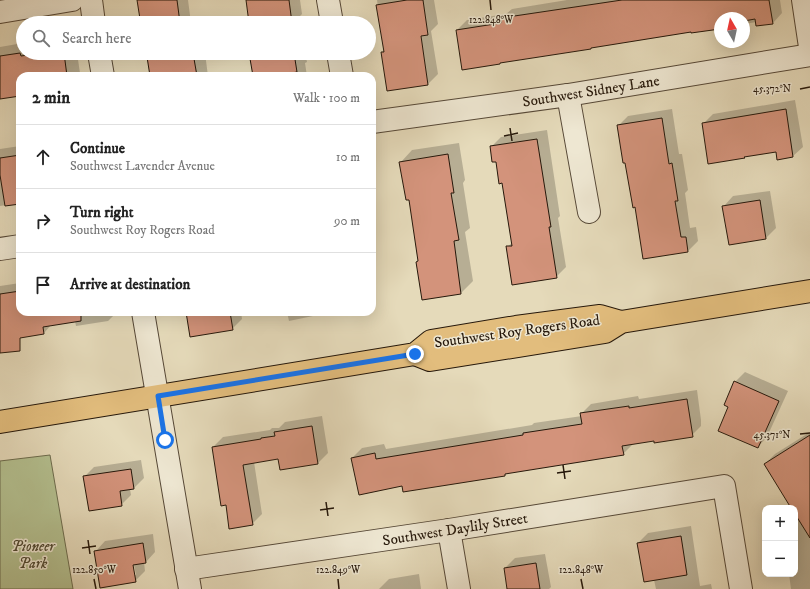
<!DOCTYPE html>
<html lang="en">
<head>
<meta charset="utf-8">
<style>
	body { margin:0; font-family:"IM FELL DW Pica",serif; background:#f6f6f6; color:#222 }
	.controls { position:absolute; right:12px; bottom:12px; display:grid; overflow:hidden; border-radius:8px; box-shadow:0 4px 16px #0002 }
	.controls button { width:36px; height:36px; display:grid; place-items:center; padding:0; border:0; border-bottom:1px solid #e0e0e0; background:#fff; color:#222; font:20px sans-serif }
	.compass { position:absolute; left:714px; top:12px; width:36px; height:36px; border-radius:50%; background:#fff; box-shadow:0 4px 16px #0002; rotate:351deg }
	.stop { position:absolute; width:12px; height:12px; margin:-9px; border:3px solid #1a73e8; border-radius:50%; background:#fff }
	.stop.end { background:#1a73e8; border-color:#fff; box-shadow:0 1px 4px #0008 }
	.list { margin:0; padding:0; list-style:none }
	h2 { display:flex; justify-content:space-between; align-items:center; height:52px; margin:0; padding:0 16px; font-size:17px }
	h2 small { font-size:13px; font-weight:400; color:#767676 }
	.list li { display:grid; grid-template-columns:26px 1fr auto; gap:12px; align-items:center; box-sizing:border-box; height:64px; padding:0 16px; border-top:1px solid #e0e0e0 }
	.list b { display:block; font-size:15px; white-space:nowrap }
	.list p { margin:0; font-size:13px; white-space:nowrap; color:#767676 }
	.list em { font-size:13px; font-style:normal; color:#767676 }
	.icon { flex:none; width:22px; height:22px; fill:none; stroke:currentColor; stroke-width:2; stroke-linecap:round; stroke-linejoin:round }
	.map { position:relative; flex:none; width:810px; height:589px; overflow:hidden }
	.search { position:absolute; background:#fff; box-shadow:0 4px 16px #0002; left:16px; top:16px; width:360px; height:44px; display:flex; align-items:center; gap:10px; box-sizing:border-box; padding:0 14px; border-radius:22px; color:#767676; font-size:15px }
	.panel { position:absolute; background:#fff; box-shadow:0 4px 16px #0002; left:16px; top:72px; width:360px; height:244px; border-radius:12px }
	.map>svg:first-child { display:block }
</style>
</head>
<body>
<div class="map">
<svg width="810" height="589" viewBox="0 0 810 589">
	<rect width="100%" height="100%" fill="#e5daba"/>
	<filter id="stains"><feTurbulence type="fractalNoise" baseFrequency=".005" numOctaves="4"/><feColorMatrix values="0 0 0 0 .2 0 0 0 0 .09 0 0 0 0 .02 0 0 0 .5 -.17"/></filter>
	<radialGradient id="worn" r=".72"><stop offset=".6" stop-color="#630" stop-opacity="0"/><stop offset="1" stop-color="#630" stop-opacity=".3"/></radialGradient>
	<polygon fill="#b4c090" stroke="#6d6c4e" points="50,455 73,589 0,589 0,461"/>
	<g fill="#0003" fill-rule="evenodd">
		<polygon points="138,0 188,0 191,23 139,23 139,20 140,18"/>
		<polygon points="247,0 300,0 302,14 300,16 301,23 250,23"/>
		<polygon points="377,0 434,0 438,24 431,31 438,74 428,84 382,52 384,50"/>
		<polygon points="567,0 780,0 782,13 773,23 757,22 744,24 744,18 720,18 720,28 692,31 457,30 467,20 506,14 512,9"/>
		<polygon points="23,43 23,53 77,53 80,73 78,76 20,76 20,95 0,98 0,47"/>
		<polygon points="144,53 205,53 208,76 151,76 148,55"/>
		<polygon points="250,53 305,53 307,62 305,63 307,76 254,76"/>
		<polygon points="795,100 803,147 793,156 703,124 713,114"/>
		<polygon points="672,109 679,154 682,154 688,190 685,193 690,228 696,227 698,241 688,251 635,206 618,126 628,116"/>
		<polygon points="547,130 560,216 558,218 566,267 556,277 507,247 513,242 503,182 497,161 491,147 501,137"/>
		<polygon points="459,143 465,180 463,183 470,228 465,232 473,281 461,293 423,299 419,260 409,199 401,162 412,150"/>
		<polygon points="20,146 20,203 0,206 0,149"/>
		<polygon points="770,191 776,228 766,238 729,244 724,206 733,196"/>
		<polygon points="20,283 20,312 117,312 108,321 76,326 75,321 51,325 44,333 17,337 0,352 0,286"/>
		<polygon points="187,312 241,312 242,319 232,329"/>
		<polygon points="287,312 332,312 289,321"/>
		<polygon points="745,372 788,391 767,437 758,447 730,406 735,382"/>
		<polygon points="697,390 701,420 701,426 691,436 655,440 633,443 633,444 623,454 507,472 505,475 403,485 352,458 362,448 384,444 386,449 532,425 534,423 582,416 581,414 591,404 638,396 639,399"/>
		<polygon points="322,416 328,453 318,463 281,468 279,458 254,462 262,514 252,524 226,504 213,447 223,437 270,430 272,428 279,428 285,422"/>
		<polygon points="810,432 810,484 765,464 775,454"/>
		<polygon points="141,460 144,478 134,488 130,489 131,495 121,505 84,477 94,467"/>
		<polygon points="810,504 810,589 791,589 789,574 795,574 795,508 787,508"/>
		<polygon points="691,526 700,586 711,584 712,589 656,589 654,580 638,543 648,533"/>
		<path d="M153 534 155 552 146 562H144L145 571 135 581 96 551 105 541ZM131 560H133L136 575H134Z"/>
		<polygon points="545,554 551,587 549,589 508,589 505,568 515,558"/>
		<polygon points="419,574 421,589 379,589 389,579"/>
	</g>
	<g fill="#d3937b" stroke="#26180b">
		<polygon points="137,0 177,0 180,23 138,23 138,20 140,19"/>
		<polygon points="246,0 289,0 292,23 249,23"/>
		<polygon points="407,0 423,0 428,35 421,36 428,85 387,91 381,52 384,52 376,5"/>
		<polygon points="622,0 769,0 773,24 756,26 755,19 744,21 744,18 720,18 720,29 691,33 691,32 591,48 591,49 500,63 500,64 462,70 456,30 501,23 501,18"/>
		<polygon points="20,53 21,56 41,53 64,53 67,76 20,76 20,96 0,99 0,56"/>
		<polygon points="143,53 193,53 197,76 150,76 147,57 143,57"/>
		<polygon points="249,53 294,53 297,72 275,76 253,76"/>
		<polygon points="786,109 793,157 777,160 776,152 744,157 745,158 708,164 702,123"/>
		<polygon points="662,118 669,164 672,163 678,201 675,201 681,237 686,237 688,252 643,259 635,207 633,208 625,163 623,163 617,125"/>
		<polygon points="537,139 551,227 549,227 557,278 512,285 506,246 512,246 502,183 499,184 496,162 492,162 490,146"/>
		<polygon points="448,154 454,193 451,193 459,240 454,241 461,294 422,300 416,262 418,261 409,200 406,200 399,162"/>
		<polygon points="20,155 20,204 5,206 0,175 0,158"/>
		<polygon points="760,200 766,239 729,245 722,206"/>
		<polygon points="20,291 20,312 81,312 81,321 43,327 44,334 20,338 20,351 0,353 0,294"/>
		<polygon points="186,312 230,312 233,330 190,337"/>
		<polygon points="734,381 779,401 758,448 718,431 728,407 724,405"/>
		<polygon points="687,399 693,437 654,443 654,441 622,446 624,455 505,474 505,476 403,492 402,486 359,495 351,458 375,453 376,459 523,435 523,433 582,424 580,413 629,406 629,408"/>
		<polygon points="312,426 318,464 280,470 278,459 243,465 253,525 229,529 226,505 221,506 212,447 261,439 261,438 275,436 274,432"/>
		<polygon points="810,435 810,538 795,514 795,508 791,508 764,464"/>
		<polygon points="131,469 134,489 120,491 122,506 89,511 83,476"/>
		<polygon points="681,536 687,575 644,582 637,543"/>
		<polygon points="143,543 146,563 133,565 136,582 100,588 94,551"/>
		<polygon points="536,563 540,589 507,589 504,568"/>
	</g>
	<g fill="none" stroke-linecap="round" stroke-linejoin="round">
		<defs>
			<g id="street">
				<polyline points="91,0 94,23"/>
				<polyline points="328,0 332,23"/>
				<polyline points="803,0 810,47"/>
				<polyline points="0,12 72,0"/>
				<polyline points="99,53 103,76"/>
				<polyline points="338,53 342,76"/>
				<polyline points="568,95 589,212"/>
				<polyline points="372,122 568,95 810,55"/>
				<polyline points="0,249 20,246"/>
				<polyline points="143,312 190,589"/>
				<polyline points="449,530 459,589"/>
				<polyline points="186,569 449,530 724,486 741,589"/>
			</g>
			<g id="primary">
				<polyline points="415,354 430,360 605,332 621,322 810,291"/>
				<polyline points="0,422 415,354 431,341 516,327 600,316 621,322"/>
			</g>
		</defs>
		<use href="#street" stroke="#564837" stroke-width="24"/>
		<use href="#primary" stroke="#26180b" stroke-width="24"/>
		<use href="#street" stroke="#eee7d2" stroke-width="22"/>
		<use href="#primary" stroke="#e2bd7d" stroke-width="22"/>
	</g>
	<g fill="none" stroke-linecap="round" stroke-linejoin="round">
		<polyline stroke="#1a73e8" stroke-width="5" points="165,440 158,396 415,354"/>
	</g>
	<path fill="none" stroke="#26180b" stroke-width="1.5" d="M490 0 491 10M800 89 810 87M510 128 512 141M504 136 518 133M800 434 810 433M563 465 565 479M557 473 571 471M326 502 328 516M320 510 334 508M88 540 90 554M82 548 96 546M94 579 96 589M338 579 339 589M581 579 583 589"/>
	<g text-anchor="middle" stroke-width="3" stroke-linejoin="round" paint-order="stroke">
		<g font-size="15" fill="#26180b" stroke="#eee7d2">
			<text transform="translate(591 91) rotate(-9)" y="5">Southwest Sidney Lane</text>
			<text transform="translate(517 331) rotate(-8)" y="5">Southwest Roy Rogers Road</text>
			<text transform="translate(455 529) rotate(-9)" y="5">Southwest Daylily Street</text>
		</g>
		<g font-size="15" font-style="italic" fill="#514a33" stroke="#eee7d2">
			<text x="33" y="551">Pioneer<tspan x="33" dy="17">Park</tspan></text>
		</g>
	</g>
	<g font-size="10" text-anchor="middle" fill="#26180b" stroke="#eee7d2" stroke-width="3" stroke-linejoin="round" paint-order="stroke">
		<text x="491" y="23">122.848°W</text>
		<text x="772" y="92">45.372°N</text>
		<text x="772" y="438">45.371°N</text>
		<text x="94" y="573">122.850°W</text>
		<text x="338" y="573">122.849°W</text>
		<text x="581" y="573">122.848°W</text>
	</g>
	<rect width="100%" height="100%" filter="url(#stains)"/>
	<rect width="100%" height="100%" fill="url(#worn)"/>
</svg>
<div class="controls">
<button>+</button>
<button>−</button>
</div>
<svg class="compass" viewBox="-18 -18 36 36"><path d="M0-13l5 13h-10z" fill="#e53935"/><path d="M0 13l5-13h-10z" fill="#767676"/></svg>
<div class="stop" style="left:165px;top:440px"></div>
<div class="stop end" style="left:415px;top:354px"></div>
<div class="search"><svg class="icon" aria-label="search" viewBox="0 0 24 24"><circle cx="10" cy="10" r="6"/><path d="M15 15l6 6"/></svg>Search here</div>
<section class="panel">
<h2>2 min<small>Walk · 100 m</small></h2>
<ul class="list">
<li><svg class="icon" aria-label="ahead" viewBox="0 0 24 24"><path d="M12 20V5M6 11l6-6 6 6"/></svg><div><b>Continue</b><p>Southwest Lavender Avenue</p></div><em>10 m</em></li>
<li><svg class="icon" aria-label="right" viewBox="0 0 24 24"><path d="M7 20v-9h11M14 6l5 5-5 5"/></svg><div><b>Turn right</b><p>Southwest Roy Rogers Road</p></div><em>90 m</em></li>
<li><svg class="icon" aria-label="arrive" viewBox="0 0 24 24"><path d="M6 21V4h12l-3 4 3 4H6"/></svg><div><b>Arrive at destination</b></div></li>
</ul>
</section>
</div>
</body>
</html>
